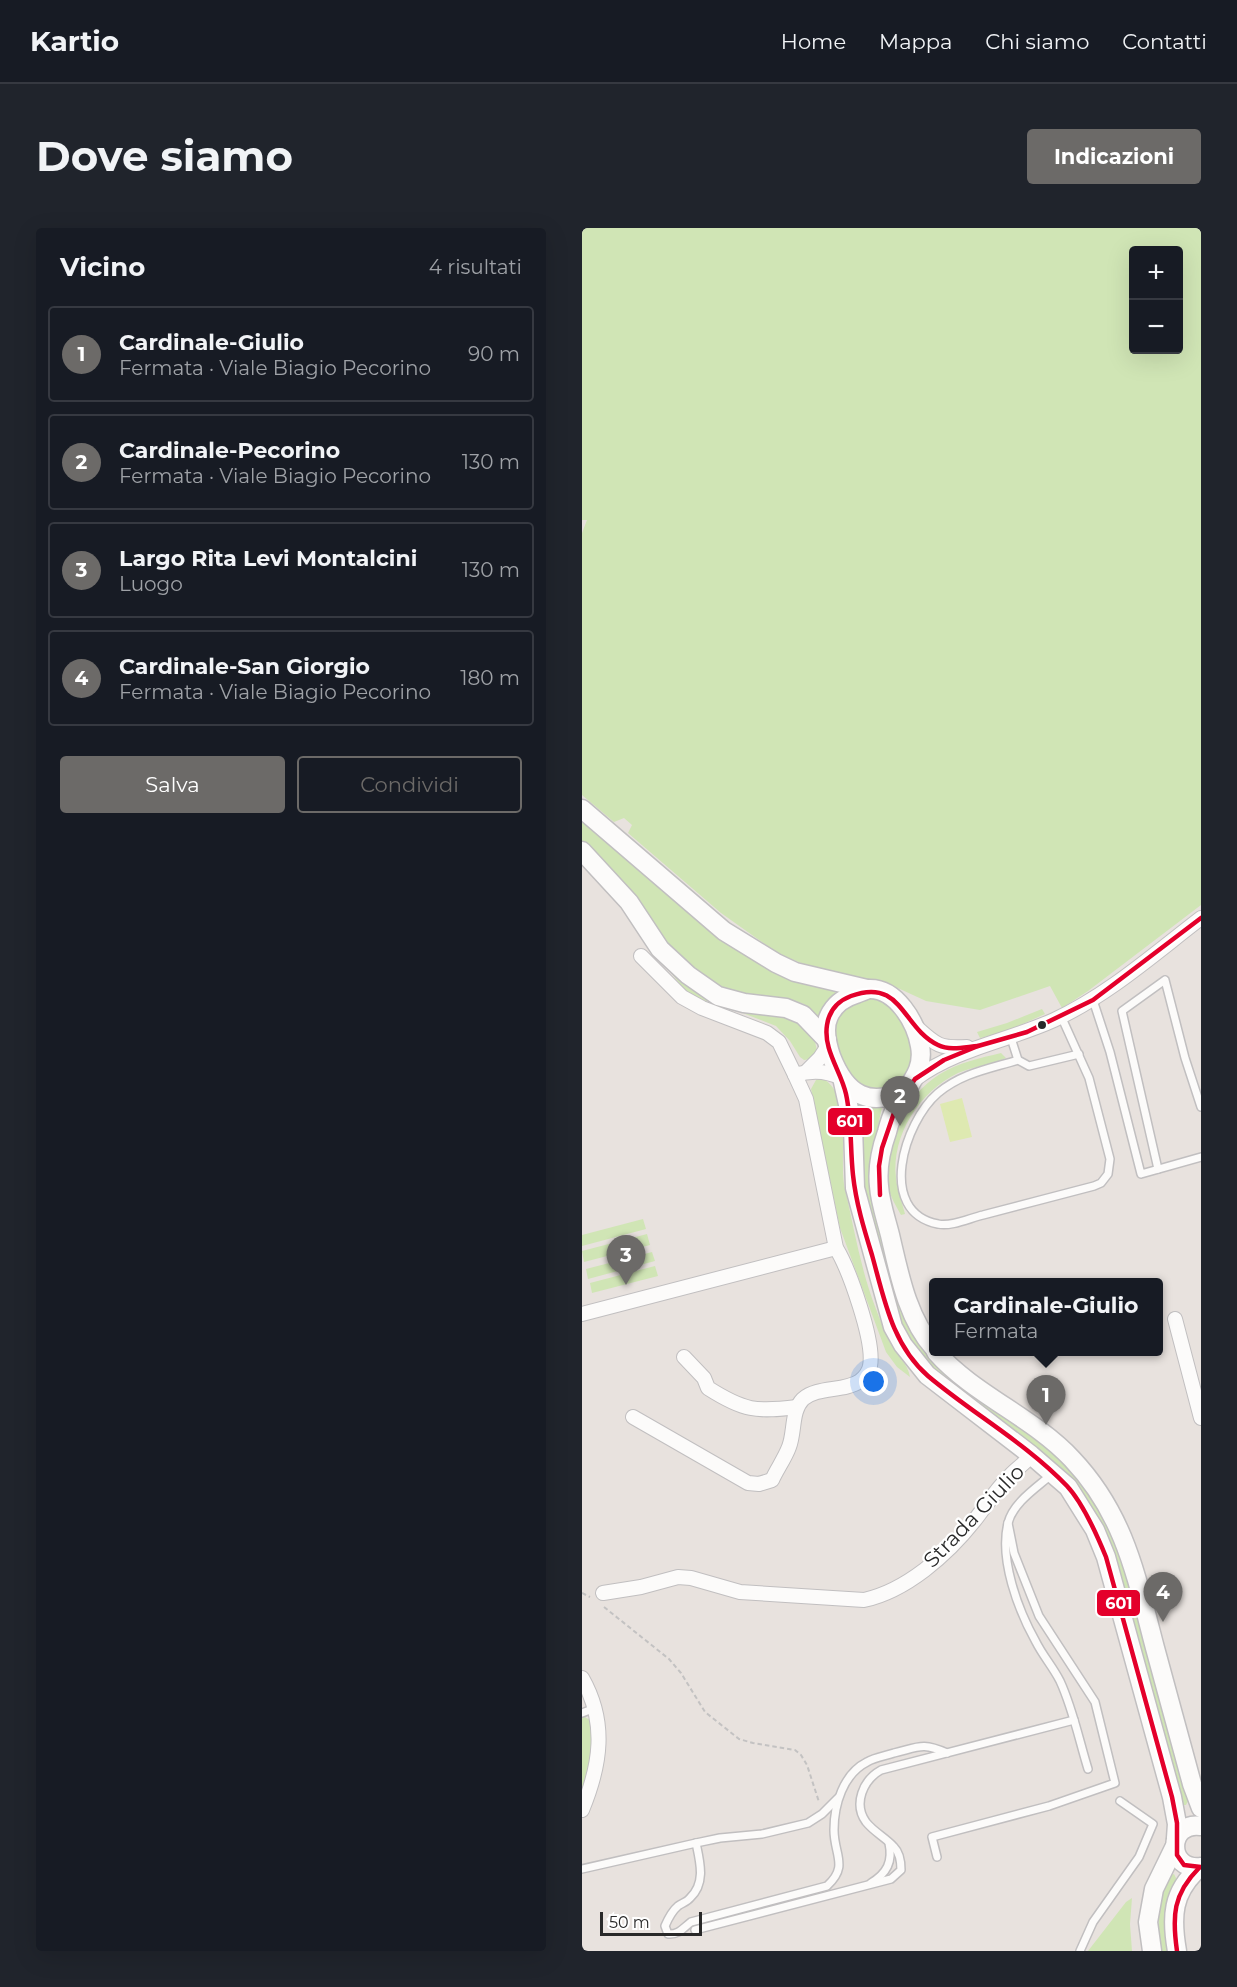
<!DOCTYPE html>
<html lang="it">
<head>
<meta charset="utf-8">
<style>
	body { margin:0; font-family:Montserrat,sans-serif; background:#20242c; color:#f1f3f6 }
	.controls { position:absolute; right:18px; top:18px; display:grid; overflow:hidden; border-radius:6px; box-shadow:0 6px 24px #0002 }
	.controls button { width:54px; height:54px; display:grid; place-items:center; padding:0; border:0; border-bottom:2px solid #363941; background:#171b24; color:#f1f3f6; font:30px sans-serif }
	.scale { position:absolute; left:18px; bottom:15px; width:102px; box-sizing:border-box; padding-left:6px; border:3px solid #292929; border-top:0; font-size:16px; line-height:21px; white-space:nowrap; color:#292929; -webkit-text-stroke:4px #fff; paint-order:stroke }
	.you { position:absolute; left:292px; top:1154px; width:21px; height:21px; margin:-15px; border:4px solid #fff; border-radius:50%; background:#1a73e8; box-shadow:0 0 0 9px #1a73e833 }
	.badge { display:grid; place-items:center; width:39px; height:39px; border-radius:50%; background:#6c6a68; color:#fff; font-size:20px; font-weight:700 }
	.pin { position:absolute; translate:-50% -50px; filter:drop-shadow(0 2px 3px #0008) }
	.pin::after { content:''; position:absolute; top:32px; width:21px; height:18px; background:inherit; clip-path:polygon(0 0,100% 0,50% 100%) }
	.popup { position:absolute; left:347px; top:1050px; width:234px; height:78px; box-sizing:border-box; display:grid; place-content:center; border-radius:6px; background:#171b24; filter:drop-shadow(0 2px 4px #0005); font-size:20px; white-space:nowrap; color:#9ea1a6 }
	.popup b { font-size:22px; color:#f1f3f6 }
	.popup::after { content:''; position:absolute; left:50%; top:100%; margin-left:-12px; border:12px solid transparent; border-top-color:#171b24 }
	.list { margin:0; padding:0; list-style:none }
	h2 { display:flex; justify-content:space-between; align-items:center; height:78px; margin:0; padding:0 24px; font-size:26px }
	h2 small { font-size:20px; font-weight:400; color:#9ea1a6 }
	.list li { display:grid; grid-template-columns:39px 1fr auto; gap:18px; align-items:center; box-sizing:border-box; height:96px; margin:0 12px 12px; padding:0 12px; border:2px solid #363941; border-radius:6px }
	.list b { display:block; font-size:22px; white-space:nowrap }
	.list p { margin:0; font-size:20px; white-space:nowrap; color:#9ea1a6 }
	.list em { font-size:20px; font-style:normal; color:#9ea1a6 }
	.actions { display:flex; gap:12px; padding:18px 24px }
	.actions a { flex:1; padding:14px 0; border:2px solid #6c6a68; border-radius:6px; text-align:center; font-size:21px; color:#6c6a68 }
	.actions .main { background:#6c6a68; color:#fff }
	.map { position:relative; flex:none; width:619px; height:1723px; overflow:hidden; border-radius:6px }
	header { display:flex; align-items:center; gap:36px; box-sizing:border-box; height:84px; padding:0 30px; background:#171b24; border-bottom:2px solid #363941 }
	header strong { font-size:28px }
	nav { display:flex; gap:33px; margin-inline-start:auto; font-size:21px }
	.intro { display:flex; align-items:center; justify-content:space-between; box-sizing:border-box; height:144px; padding:0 36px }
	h1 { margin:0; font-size:42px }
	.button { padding:15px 27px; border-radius:6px; background:#6c6a68; color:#fff; font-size:21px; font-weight:700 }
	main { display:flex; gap:36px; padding:0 36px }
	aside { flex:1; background:#171b24; border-radius:6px; box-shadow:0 6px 24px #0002 }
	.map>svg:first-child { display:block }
</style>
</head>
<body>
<header>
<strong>Kartio</strong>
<nav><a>Home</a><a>Mappa</a><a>Chi siamo</a><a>Contatti</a></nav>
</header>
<div class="intro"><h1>Dove siamo</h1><a class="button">Indicazioni</a></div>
<main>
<aside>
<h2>Vicino<small>4 risultati</small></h2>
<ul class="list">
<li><span class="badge">1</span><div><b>Cardinale-Giulio</b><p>Fermata · Viale Biagio Pecorino</p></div><em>90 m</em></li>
<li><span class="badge">2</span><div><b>Cardinale-Pecorino</b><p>Fermata · Viale Biagio Pecorino</p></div><em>130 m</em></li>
<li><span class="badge">3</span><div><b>Largo Rita Levi Montalcini</b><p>Luogo</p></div><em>130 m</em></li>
<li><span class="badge">4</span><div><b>Cardinale-San Giorgio</b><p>Fermata · Viale Biagio Pecorino</p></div><em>180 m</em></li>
</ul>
<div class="actions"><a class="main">Salva</a><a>Condividi</a></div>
</aside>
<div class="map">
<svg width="619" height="1723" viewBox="0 0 619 1723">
	<rect width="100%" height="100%" fill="#e8e2de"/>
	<g fill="#d0e5b5" fill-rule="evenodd">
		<path d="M0 0H619V677L506 763 480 780 468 758 398 782 344 773 307 756 253 746 224 737 197 726 139 685 46 605 50 597 42 590 32 594 0 567V305L5 292H0ZM552 22H596V122H552Z"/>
		<polygon points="0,589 218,752 252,763 255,767 238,792 230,782 222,776 207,771 165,768 141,761 111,740 88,722 28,642 0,613"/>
		<polygon points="73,724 87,740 212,789 229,805 233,814 235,822 233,827 229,831 222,832 218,829 208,813 194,798 148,780 107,768"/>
		<path d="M285 770C314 772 338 810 328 838 321 858 300 868 280 858 277 856 271 854 268 851 265 847 263 839 260 834 251 815 247 790 267 776 272 773 279 772 285 770Z"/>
		<polygon points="460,781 463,786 423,804 398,810 395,804 425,795"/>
		<path d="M419 825 424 830C410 837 392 838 376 845 338 863 309 907 314 950 315 962 320 974 323 986L319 987C314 978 308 968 306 958 300 916 322 868 358 846 376 835 398 830 419 825Z"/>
		<path d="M239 850C272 864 256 932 263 961 272 1000 279 1043 294 1081 298 1092 303 1104 308 1114 315 1126 326 1136 328 1149L315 1139 304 1124 258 1000 229 861 234 852Z"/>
		<polygon points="275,876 300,879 292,918 324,1092 334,1112 349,1131 466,1219 488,1240 521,1284 547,1352 606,1573 604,1577 600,1577 523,1305 335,1127 311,1079 282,959 281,899"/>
		<polygon points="61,991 64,1001 0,1018 0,1007"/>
		<polygon points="65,1006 68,1017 2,1034 0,1023"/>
		<polygon points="70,1024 73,1033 6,1051 4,1041"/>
		<polygon points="73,1038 76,1048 10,1065 8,1055"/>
		<path d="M0 1481 4 1490 9 1492C14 1515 6 1539 0 1561Z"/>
		<path d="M592 1646 595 1652C585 1675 581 1698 586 1723H579C574 1697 576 1672 587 1648Z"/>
		<polygon points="550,1670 548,1696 550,1723 506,1723 544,1674"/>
	</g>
	<polygon fill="#dee9b1" points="380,870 390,909 368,914 358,876"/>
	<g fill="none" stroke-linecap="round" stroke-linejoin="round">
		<defs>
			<g id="service">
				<polyline points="511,772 528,824 559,946 619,929"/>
				<polyline points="429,810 436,832 447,838 497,826"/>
				<path d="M436 832C407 841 380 845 356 865 322 894 294 984 356 996 369 999 388 990 401 987 438 977 475 968 512 958L519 955 526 946 528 931 507 850 479 788"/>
				<polyline points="576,941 540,783 583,752 603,830 619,879"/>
				<path d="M469 1247C454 1260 431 1275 426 1295 417 1331 436 1382 454 1414 461 1428 471 1439 478 1453 491 1481 497 1512 506 1541"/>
				<polyline points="0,1485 13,1480"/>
				<path d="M114 1615C118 1634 124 1655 108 1670 105 1674 100 1675 96 1678 90 1683 86 1691 83 1698L86 1706C97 1707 101 1700 109 1694L245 1658C267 1638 252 1627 252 1602 252 1577 261 1546 285 1534 293 1529 303 1528 312 1525 337 1519 340 1514 365 1525"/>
				<polyline points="355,1629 350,1609 467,1578 533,1555 513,1474 457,1388 432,1325 426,1295"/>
				<polyline points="0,1641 114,1615 138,1610 180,1606 226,1595 240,1586 256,1570"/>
				<path d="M289 1655C305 1645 311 1634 307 1615"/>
				<path d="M113 1702 309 1651 319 1642C319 1634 318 1625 312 1619 304 1610 292 1604 284 1594 271 1576 281 1552 299 1542L492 1492"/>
				<polyline points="498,1723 511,1694 557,1629 571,1596 538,1573"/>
			</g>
			<g id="minor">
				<polyline points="59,728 100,769 120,780 185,805 197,814 213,847"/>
				<path d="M332 797C353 816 356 821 385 819"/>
				<polyline points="225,843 238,830 246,818"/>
				<path d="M333 851C375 820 426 813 472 792 526 767 572 726 619 690"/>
				<polyline points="0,1086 254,1020"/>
				<polyline points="593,1091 619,1190"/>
				<path d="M102 1129 122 1150 126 1160C162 1183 174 1184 215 1179"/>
				<path d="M51 1189 166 1255 177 1256 190 1252C195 1241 203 1230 207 1219 213 1204 209 1183 221 1171 236 1158 262 1164 278 1153 283 1149 287 1144 288 1138 293 1114 267 1041 254 1020L224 871 213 847C229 842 244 842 259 850"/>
				<path d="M21 1365 59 1359 96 1349 109 1350 158 1364 282 1372C324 1363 365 1327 392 1293 403 1279 413 1263 426 1250 433 1241 442 1237 449 1227"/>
				<path d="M0 1450C25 1494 19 1536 0 1582"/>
			</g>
			<g id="secondary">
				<polyline points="0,581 142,703 194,735 213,744 285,761"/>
				<polyline points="0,623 47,674 78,721 106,747 136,768 162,775 204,780 221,787 245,812"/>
				<polyline points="261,854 271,899 273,960 311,1099 321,1117 345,1147 449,1227 486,1259 513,1302 524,1329 590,1569 595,1596 594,1610"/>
				<path d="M326 861C287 881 264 867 249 828 245 816 241 800 247 788 252 777 261 770 274 766 277 765 283 762 287 761 314 760 334 794 338 818 343 844 325 857 314 879 310 887 307 896 305 904 299 921 295 940 297 958 298 974 304 991 308 1007 317 1045 325 1090 352 1120"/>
				<path d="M354 1124C392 1167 451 1189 490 1231 543 1287 554 1348 573 1420 585 1465 598 1511 610 1556L619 1580"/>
				<path d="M619 1598C585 1593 584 1643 619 1639"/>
				<polyline points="570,1723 566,1694 572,1661 592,1620"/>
				<path d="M595 1723C589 1689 590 1664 617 1640"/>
			</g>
		</defs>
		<use href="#service" stroke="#c1bfc0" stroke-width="10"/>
		<use href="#minor" stroke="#c1bfc0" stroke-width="16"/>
		<use href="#secondary" stroke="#c1bfc0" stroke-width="21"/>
		<g stroke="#c3c2c2" stroke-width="2" stroke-dasharray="4.5 3" stroke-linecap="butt">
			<polyline points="0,1365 8,1369"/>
			<polyline points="22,1379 87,1431 99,1445 123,1484 157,1511 171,1515 213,1522 219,1527 225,1537 237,1574"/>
		</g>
		<use href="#service" stroke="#fcfbfa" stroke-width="7"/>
		<use href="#minor" stroke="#fcfbfa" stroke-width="14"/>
		<use href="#secondary" stroke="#fcfbfa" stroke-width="18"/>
		<defs>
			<g id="bus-1">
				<path d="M396 818C383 819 368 823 356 817 320 800 320 749 269 768 256 773 247 783 245 797 241 822 259 843 264 866 270 893 268 920 271 947 274 975 282 1001 290 1027 302 1070 310 1117 346 1148 391 1186 444 1215 485 1258 501 1275 515 1307 524 1329L590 1569 595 1595V1627L602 1637 619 1639"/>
				<polyline points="298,967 297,938 300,920 314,879 333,851 362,832 396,818 445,804 511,772 619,690"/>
				<path d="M595 1723C590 1688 591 1666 617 1640"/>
			</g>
		</defs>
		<use href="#bus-1" stroke="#fff" stroke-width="9"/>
		<use href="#bus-1" stroke="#e4002b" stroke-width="4.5"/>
	</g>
	<circle fill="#292929" stroke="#fff" stroke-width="2" cx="460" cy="797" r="5"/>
	<g text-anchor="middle" stroke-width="4.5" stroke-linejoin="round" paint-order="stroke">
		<g font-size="21" fill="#292929" stroke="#fff">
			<text transform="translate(392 1288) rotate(-46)" y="7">Strada Giulio</text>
		</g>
	</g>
	<g stroke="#fff" stroke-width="2">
		<rect x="245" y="879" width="46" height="29" rx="6" fill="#e4002b"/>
		<rect x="514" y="1361" width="45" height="28" rx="6" fill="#e4002b"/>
	</g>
	<g font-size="16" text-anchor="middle" font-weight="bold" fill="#fff">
		<text x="268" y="899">601</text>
		<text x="537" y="1381">601</text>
	</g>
</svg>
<div class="controls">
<button>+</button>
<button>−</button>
</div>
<div class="scale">50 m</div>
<div class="you"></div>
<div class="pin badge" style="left:464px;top:1197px">1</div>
<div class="popup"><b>Cardinale-Giulio</b>Fermata</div>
<div class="pin badge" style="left:318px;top:898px">2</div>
<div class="pin badge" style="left:44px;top:1057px">3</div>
<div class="pin badge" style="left:581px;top:1394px">4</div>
</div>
</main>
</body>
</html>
